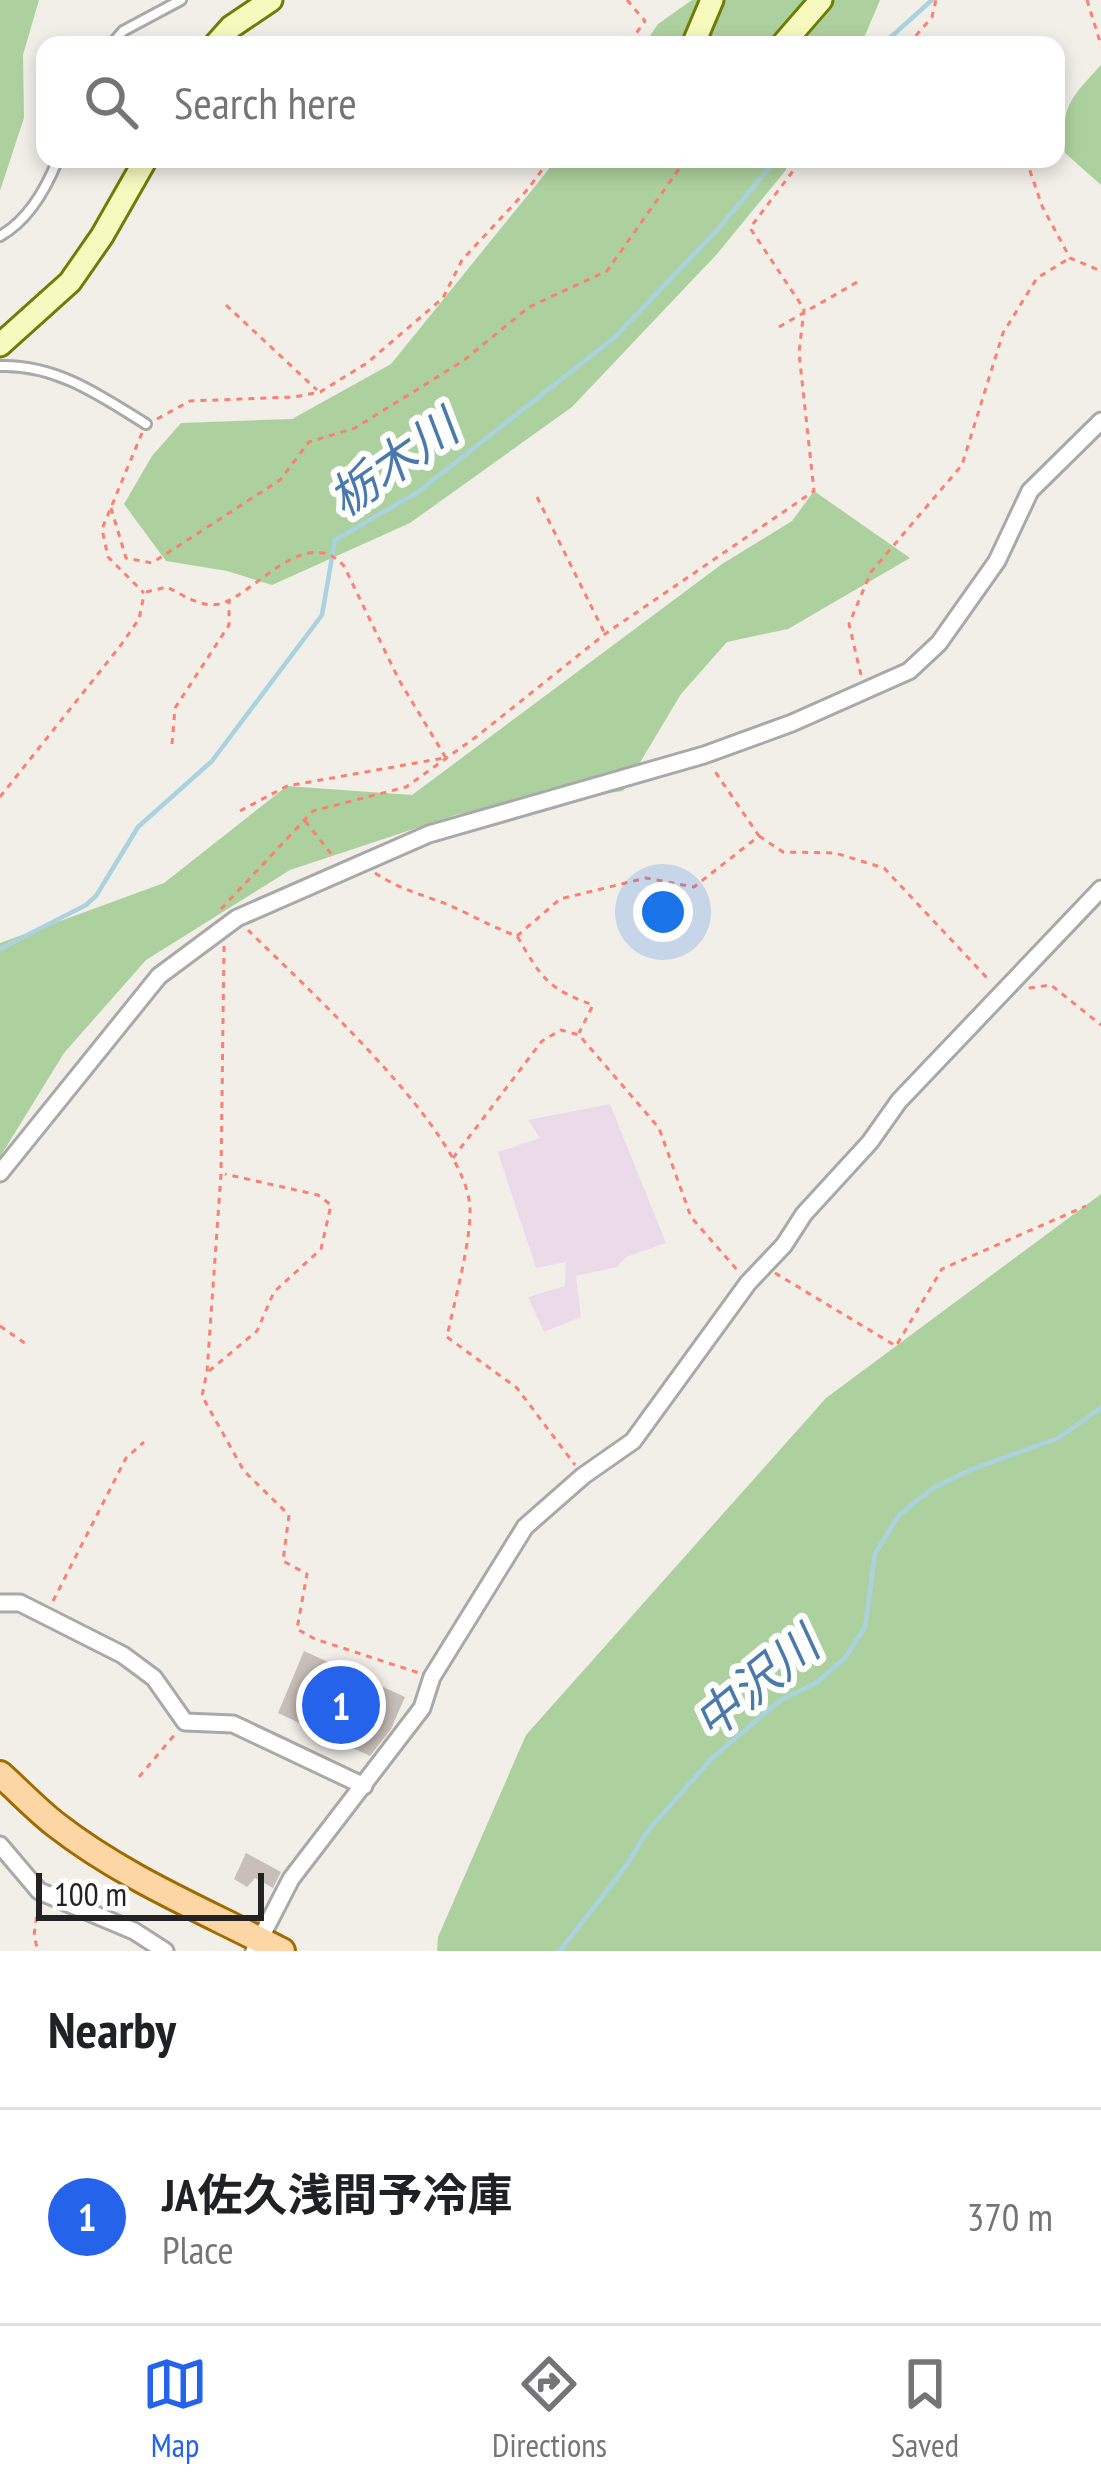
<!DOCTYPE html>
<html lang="en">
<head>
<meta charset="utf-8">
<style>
	body { margin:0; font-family:"PT Sans Narrow","Noto Sans JP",sans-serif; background:#f2f2f2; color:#202124 }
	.scale { position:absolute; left:36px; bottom:30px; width:228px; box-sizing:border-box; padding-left:12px; border:6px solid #222; border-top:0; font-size:33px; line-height:42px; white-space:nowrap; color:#222; -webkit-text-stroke:9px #fff; paint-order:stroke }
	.you { position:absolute; left:663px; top:912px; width:42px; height:42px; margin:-30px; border:9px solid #fff; border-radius:50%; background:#1a73e8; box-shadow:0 0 0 18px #1a73e833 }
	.badge { display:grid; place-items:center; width:78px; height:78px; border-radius:50%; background:#2563eb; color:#fff; font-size:39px; font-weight:700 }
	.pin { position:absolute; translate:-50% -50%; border:6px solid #fff; box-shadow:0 3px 12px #0006 }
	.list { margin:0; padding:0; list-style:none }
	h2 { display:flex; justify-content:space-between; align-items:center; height:156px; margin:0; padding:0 48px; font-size:51px }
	h2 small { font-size:39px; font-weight:400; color:#757577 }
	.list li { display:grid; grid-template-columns:78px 1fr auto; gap:36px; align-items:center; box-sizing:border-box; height:216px; padding:0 48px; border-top:3px solid #e0e0e0 }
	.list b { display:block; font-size:45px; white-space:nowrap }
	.list p { margin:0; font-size:39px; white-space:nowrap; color:#757577 }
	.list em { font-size:39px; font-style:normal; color:#757577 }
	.icon { flex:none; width:66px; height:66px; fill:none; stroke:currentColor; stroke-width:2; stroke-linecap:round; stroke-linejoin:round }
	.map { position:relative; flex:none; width:1101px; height:1951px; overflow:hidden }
	.search { position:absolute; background:#fff; box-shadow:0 6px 18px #0003; left:36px; right:36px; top:36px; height:132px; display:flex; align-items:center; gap:30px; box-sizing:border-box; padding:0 42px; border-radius:24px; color:#757577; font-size:45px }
	.sheet { height:372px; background:#fff }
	nav { display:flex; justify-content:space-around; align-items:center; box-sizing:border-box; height:168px; border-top:3px solid #e0e0e0; background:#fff; font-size:33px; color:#757577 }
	nav a { display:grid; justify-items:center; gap:6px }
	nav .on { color:#2563eb }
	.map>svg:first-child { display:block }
</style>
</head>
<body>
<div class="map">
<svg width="1101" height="1951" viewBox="0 0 1101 1951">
	<rect width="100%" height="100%" fill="#f2efe9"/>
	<polygon fill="#ebdbe8" points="610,1104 666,1243 626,1257 617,1267 576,1276 581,1317 544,1332 528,1297 565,1286 566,1262 536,1268 498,1152 540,1138 528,1120"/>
	<g fill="#add19e">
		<polygon points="0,0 39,0 23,55 24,118 0,191"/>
		<polygon points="692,0 880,0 861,45 644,45 658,24"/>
		<path d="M1101 65V185L1065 153C1061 105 1070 99 1101 65Z"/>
		<polygon points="557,159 788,159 786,170 717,254 572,407 410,523 272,585 227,571 166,561 124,504 152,456 181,423 292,419 391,364"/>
		<polygon points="814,491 910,558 788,629 727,642 681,694 623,791 459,814 290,870 146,960 64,1053 0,1157 0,943 164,883 287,786 412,795 722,564 792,521"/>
		<polygon points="1101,1194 1101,1951 437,1951 438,1937 526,1735 826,1398"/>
	</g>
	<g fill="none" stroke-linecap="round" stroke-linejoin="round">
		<g stroke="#aad3df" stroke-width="4.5">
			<polyline points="882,45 932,0"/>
			<polyline points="0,949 86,905 96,896 138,827 212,761 322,615 335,540 418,492 615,337 718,229 777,159"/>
			<polyline points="560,1951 626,1866 646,1833 712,1758 779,1701 816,1683 845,1658 865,1627 875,1554 899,1515 933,1488 970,1470 1058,1438 1101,1408"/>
		</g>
	</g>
	<g fill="#c7bfb8">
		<polygon points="304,1651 405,1697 391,1729 370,1756 278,1713"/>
		<polygon points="246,1853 281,1872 273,1888 255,1878 247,1887 234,1879"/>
	</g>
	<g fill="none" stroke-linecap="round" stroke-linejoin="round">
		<defs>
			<g id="lane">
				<polyline points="111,45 123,31 181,0"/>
				<path d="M0 236C29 220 46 189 58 159"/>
				<path d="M0 366C56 364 101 396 146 424"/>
			</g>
			<g id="street">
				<polyline points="0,1173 159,976 237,918 429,834 704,755 792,723 909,671 939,643 997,561 1030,491 1101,421"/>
				<polyline points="0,1603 20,1603 123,1655 154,1678 185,1722 233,1724 364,1786"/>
				<polyline points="0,1845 39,1891 134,1931 165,1951"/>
				<polyline points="254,1951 291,1879 422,1708 432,1677 525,1527 583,1476 633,1441 748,1283 784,1245 804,1214 870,1142 899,1101 1101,889"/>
			</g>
			<g id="secondary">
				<polyline points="215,45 231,27 271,0"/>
				<polyline points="693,45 712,0"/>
				<polyline points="782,45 821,0"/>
				<polyline points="0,345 70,282 102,236 146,159"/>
			</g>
			<path id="primary" d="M0 1774C18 1790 36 1809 55 1824 124 1878 205 1911 282 1951"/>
		</defs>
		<use href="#lane" stroke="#a9a9a9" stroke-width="14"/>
		<use href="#street" stroke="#a9a9a9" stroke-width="21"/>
		<use href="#secondary" stroke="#707d05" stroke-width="27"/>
		<use href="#primary" stroke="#a06b00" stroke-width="30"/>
		<g stroke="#fa8072" stroke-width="3" stroke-dasharray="6 6" stroke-linecap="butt">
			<polyline points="627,0 645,21 628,45"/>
			<polyline points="1087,0 1101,45"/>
			<polyline points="908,45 932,17 936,0"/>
			<polyline points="1026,159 1042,206 1070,258 1101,271"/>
			<polyline points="226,305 317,390"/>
			<polyline points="779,327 859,281"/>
			<polyline points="157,419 190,401 294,397 320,392 367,363 443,298 462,260 528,189 550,159"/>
			<polyline points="142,433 102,529 108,557 144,593"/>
			<polyline points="537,497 605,634"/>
			<polyline points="111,508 126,558 152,563 280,480 309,442 355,428 463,361 529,307 607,271 686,159"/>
			<path d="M146 592 167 587C183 595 201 608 220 604 255 594 306 523 344 566L399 680 446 758"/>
			<polyline points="861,675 849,624 871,572 962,465 1003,333 1037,278 1070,258"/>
			<polyline points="172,744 175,708 229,625 229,600"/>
			<polyline points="0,797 121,645 139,619 144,595"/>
			<polyline points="240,811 287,786 444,758"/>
			<polyline points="305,821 333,856"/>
			<polyline points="759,836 783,852 835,853 884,868 989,980"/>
			<path d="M375 873C407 894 432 896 464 912 482 921 498 929 517 936 542 978 546 988 593 1005L579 1033"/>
			<polyline points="221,909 313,811 406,787 476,737 605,634 814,491 799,353 804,309 750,228 802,159"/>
			<path d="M248 930C302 984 469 1134 470 1209 471 1242 454 1303 447 1337L517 1388 575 1465"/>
			<polyline points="517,936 560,899 646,878 694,887 759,836 712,767"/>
			<polyline points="224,946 221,1174 207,1372 202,1396 244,1471 289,1515 283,1561 307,1574 297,1629 315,1639 419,1673"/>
			<polyline points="1029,988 1051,985 1101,1025"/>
			<polyline points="453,1158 542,1041 561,1030 579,1035 659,1128 691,1217 738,1271"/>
			<polyline points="775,1273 896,1346 942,1269 1086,1206"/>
			<polyline points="0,1326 29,1346"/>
			<polyline points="209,1371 257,1331 274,1292 321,1249 331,1205 318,1195 225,1174"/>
			<polyline points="53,1601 126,1458 144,1442"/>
			<polyline points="139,1777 176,1733"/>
			<polyline points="38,1905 34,1936 38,1951"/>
		</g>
		<use href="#lane" stroke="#fff" stroke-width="8"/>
		<use href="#street" stroke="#fff" stroke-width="15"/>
		<use href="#secondary" stroke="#f7fabf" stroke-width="21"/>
		<use href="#primary" stroke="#fcd6a4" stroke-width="24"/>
	</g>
	<g text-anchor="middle" stroke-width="12" stroke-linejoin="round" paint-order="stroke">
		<g font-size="48" font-style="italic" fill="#4a7aab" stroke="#fff">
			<text transform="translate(393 463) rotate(-35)" y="17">栃木川</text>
			<text transform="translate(756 1683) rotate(-39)" y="17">中沢川</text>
		</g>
	</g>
</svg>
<div class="scale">100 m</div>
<div class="you"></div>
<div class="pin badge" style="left:341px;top:1705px">1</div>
<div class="search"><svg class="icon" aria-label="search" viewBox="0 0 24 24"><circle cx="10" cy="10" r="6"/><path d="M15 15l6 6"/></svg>Search here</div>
</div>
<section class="sheet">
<h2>Nearby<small></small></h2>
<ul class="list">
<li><span class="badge">1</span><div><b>JA佐久浅間予冷庫</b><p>Place</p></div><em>370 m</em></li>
</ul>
</section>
<nav>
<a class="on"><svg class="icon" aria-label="map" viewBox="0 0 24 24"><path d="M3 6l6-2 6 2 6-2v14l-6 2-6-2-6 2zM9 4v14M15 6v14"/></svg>Map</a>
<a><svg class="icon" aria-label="directions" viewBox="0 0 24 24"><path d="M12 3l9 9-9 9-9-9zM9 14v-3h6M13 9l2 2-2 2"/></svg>Directions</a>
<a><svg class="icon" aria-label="saved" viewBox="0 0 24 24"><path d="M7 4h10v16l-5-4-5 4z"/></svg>Saved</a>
</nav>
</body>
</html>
